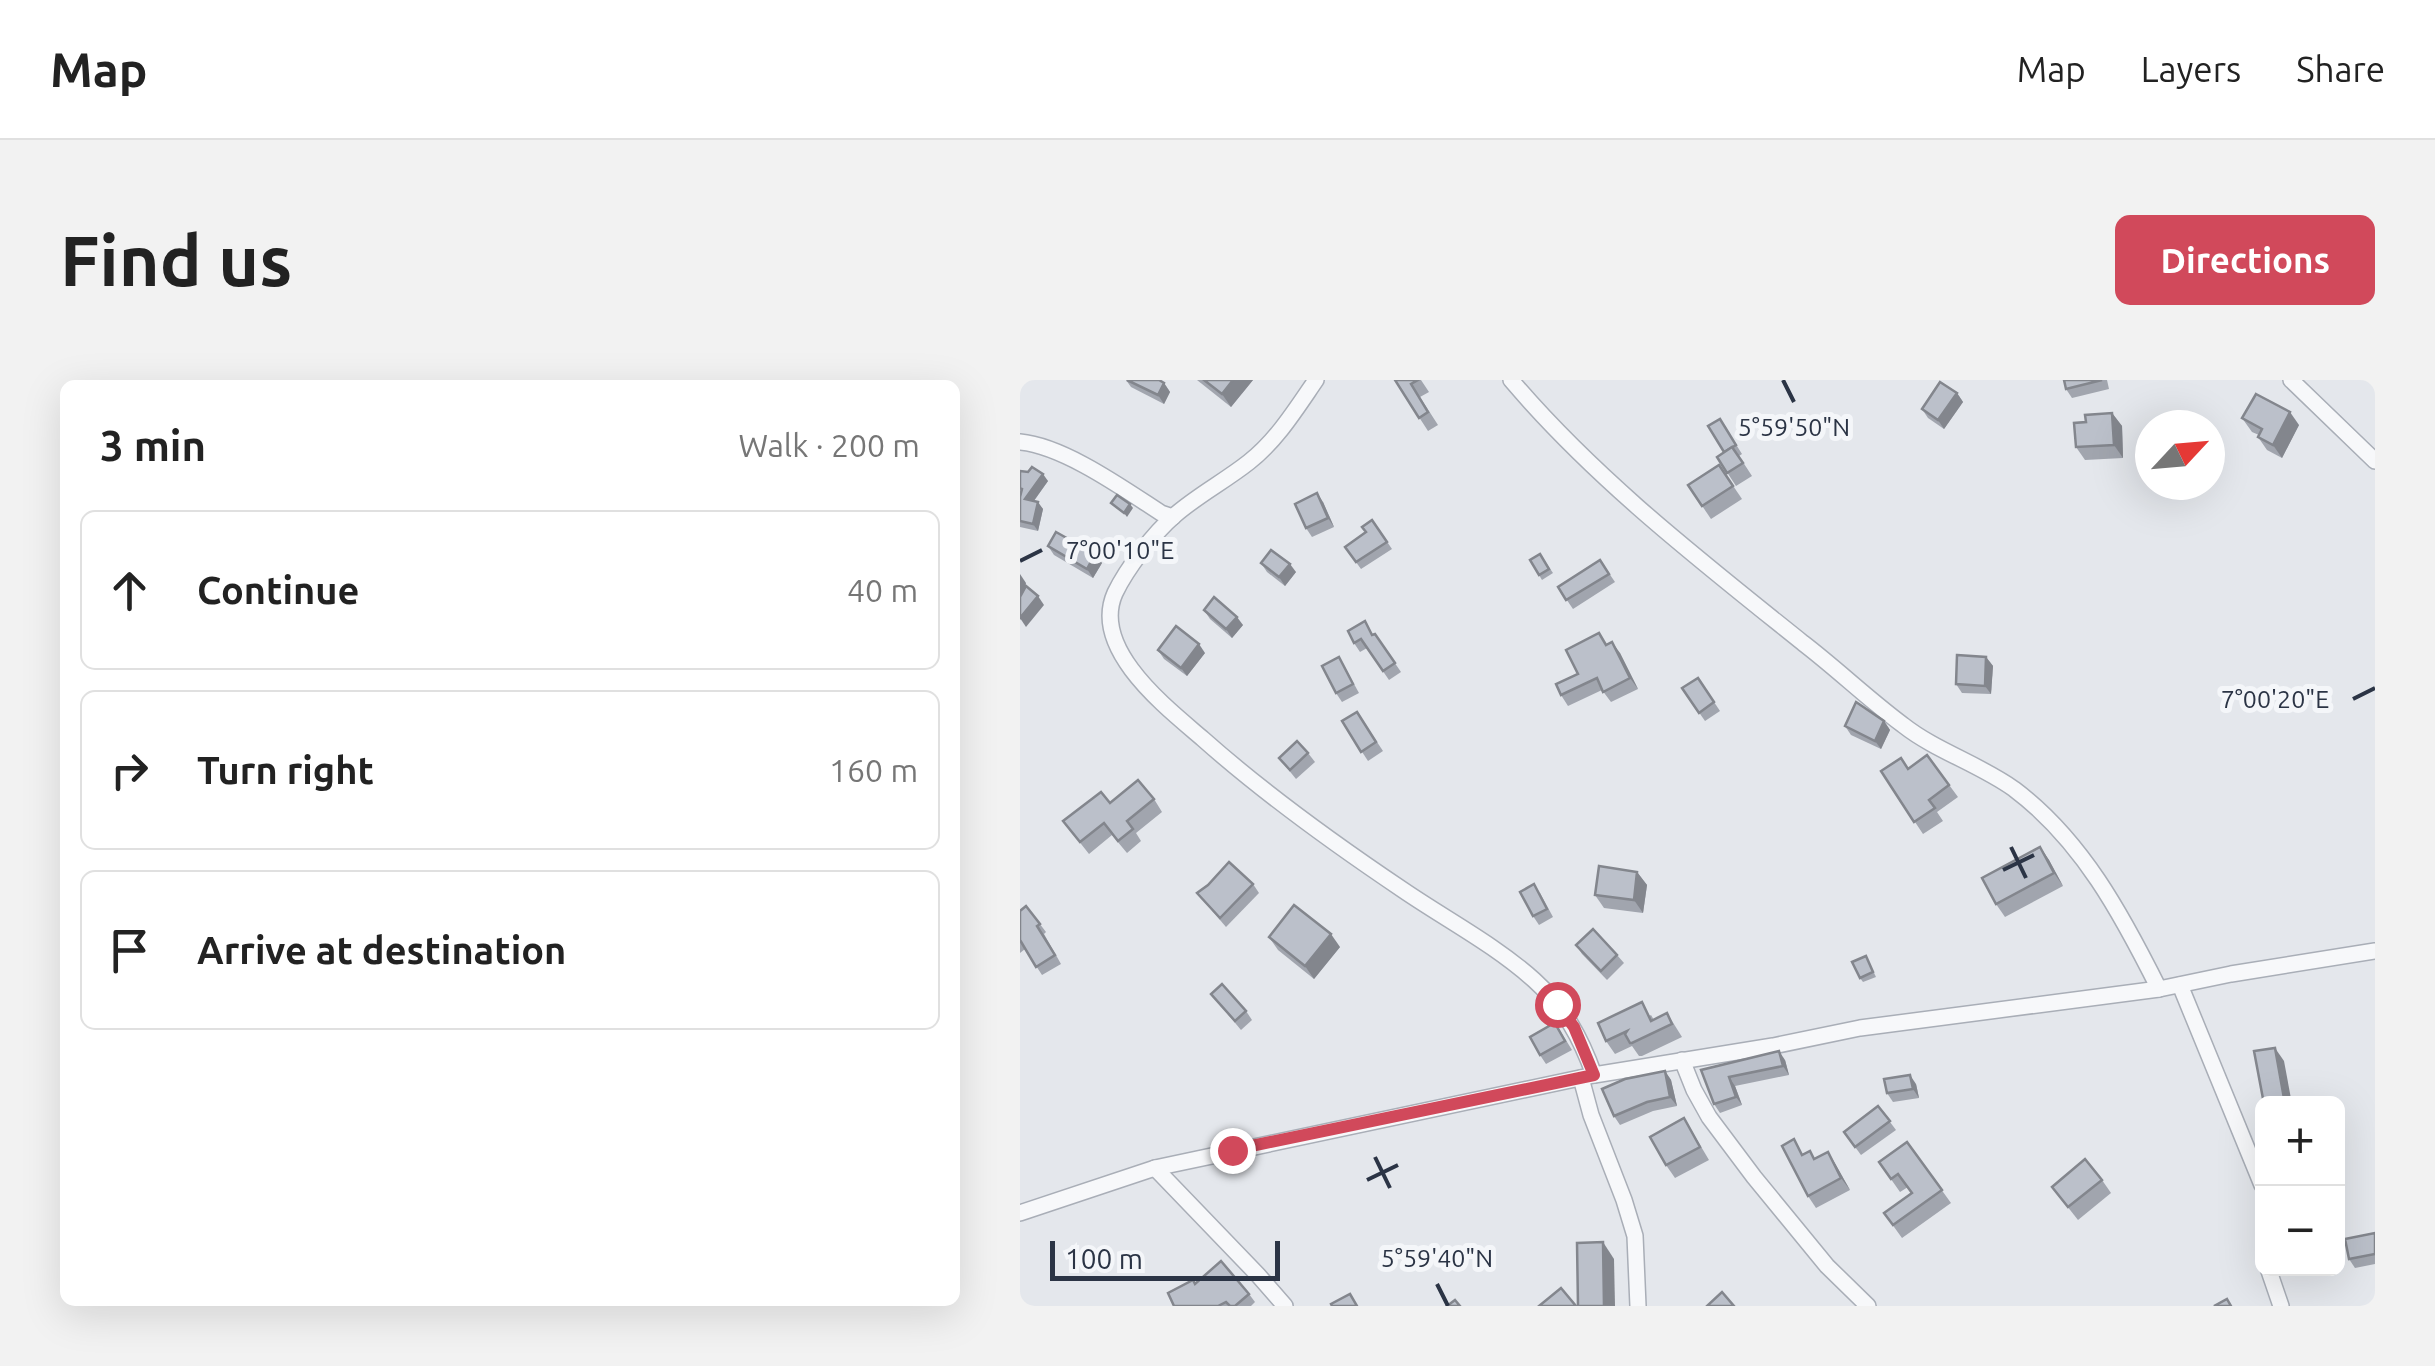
<!DOCTYPE html>
<html lang="en">
<head>
<meta charset="utf-8">
<style>
	body { margin:0; font-family:Ubuntu,sans-serif; background:#f2f2f2; color:#222 }
	.controls { position:absolute; right:30px; bottom:30px; display:grid; overflow:hidden; border-radius:15px; box-shadow:0 10px 40px #0002 }
	.controls button { width:90px; height:90px; display:grid; place-items:center; padding:0; border:0; border-bottom:2px solid #e0e0e0; background:#fff; color:#222; font:50px sans-serif }
	.compass { position:absolute; left:1115px; top:30px; width:90px; height:90px; border-radius:50%; background:#fff; box-shadow:0 10px 40px #0002; rotate:64deg }
	.scale { position:absolute; left:30px; bottom:25px; width:230px; box-sizing:border-box; padding-left:10px; border:5px solid #2b3445; border-top:0; font-size:28px; line-height:35px; white-space:nowrap; color:#2b3445; -webkit-text-stroke:8px #f4f6f9; paint-order:stroke }
	.stop { position:absolute; width:30px; height:30px; margin:-22px; border:8px solid #d1495b; border-radius:50%; background:#fff }
	.stop.end { background:#d1495b; border-color:#fff; box-shadow:0 2px 10px #0008 }
	.list { margin:0; padding:0; list-style:none }
	h2 { display:flex; justify-content:space-between; align-items:center; height:130px; margin:0; padding:0 40px; font-size:42px }
	h2 small { font-size:32px; font-weight:400; color:#767676 }
	.list li { display:grid; grid-template-columns:65px 1fr auto; gap:30px; align-items:center; box-sizing:border-box; height:160px; margin:0 20px 20px; padding:0 20px; border:2px solid #e0e0e0; border-radius:15px }
	.list b { display:block; font-size:38px; white-space:nowrap }
	.list em { font-size:32px; font-style:normal; color:#767676 }
	.icon { flex:none; width:55px; height:55px; fill:none; stroke:currentColor; stroke-width:2; stroke-linecap:round; stroke-linejoin:round }
	.map { position:relative; flex:none; width:1355px; height:926px; overflow:hidden; border-radius:15px }
	header { display:flex; align-items:center; gap:60px; box-sizing:border-box; height:140px; padding:0 50px; background:#fff; border-bottom:2px solid #e0e0e0 }
	header strong { font-size:48px }
	nav { display:flex; gap:55px; margin-inline-start:auto; font-size:35px }
	.intro { display:flex; align-items:center; justify-content:space-between; box-sizing:border-box; height:240px; padding:0 60px }
	h1 { margin:0; font-size:70px }
	.button { padding:25px 45px; border-radius:15px; background:#d1495b; color:#fff; font-size:35px; font-weight:700 }
	main { display:flex; gap:60px; padding:0 60px }
	aside { flex:1; background:#fff; border-radius:15px; box-shadow:0 10px 40px #0002 }
	.map>svg:first-child { display:block }
</style>
</head>
<body>
<header>
<strong>Map</strong>
<nav><a>Map</a><a>Layers</a><a>Share</a></nav>
</header>
<div class="intro"><h1>Find us</h1><a class="button">Directions</a></div>
<main>
<aside>
<h2>3 min<small>Walk · 200 m</small></h2>
<ul class="list">
<li><svg class="icon" aria-label="ahead" viewBox="0 0 24 24"><path d="M12 20V5M6 11l6-6 6 6"/></svg><div><b>Continue</b></div><em>40 m</em></li>
<li><svg class="icon" aria-label="right" viewBox="0 0 24 24"><path d="M7 20v-9h11M14 6l5 5-5 5"/></svg><div><b>Turn right</b></div><em>160 m</em></li>
<li><svg class="icon" aria-label="arrive" viewBox="0 0 24 24"><path d="M6 21V4h12l-3 4 3 4H6"/></svg><div><b>Arrive at destination</b></div></li>
</ul>
</aside>
<div class="map">
<svg width="1355" height="926" viewBox="0 0 1355 926">
	<rect width="100%" height="100%" fill="#e4e7ec"/>
	<g fill="none" stroke-linecap="round" stroke-linejoin="round">
		<defs>
			<g id="street">
				<path d="M296 0C276 29 257 60 229 82 205 101 178 115 155 135 134 153 107 188 95 213 70 269 147 328 183 359 246 415 313 463 383 510 427 540 475 565 514 600 544 627 561 658 574 695"/>
				<path d="M491 0C576 100 681 181 783 263 817 289 848 319 883 345 916 371 959 384 994 409 1062 460 1102 535 1139 609"/>
				<polyline points="1271,0 1355,81"/>
				<path d="M0 62C44 66 104 109 141 133L153 137"/>
				<polyline points="1160,605 1242,805"/>
				<polyline points="662,680 674,710 689,737 734,797 807,886 848,926"/>
				<polyline points="561,698 571,735 604,820 615,856 618,926"/>
				<polyline points="135,788 238,895 265,926"/>
				<polyline points="0,833 135,788 574,695 753,666 840,648 1139,609 1211,594 1355,571"/>
				<polyline points="1248,888 1261,926"/>
			</g>
		</defs>
		<use href="#street" stroke="#a9aeb7" stroke-width="18"/>
		<use href="#street" stroke="#f7f8fa" stroke-width="15"/>
	</g>
	<g fill="#a1a5ae">
		<polygon points="106,0 139,0 144,3 150,12 144,24 111,7"/>
		<polygon points="177,0 233,0 211,27"/>
		<polygon points="375,0 401,0 409,12 400,17 418,45 408,51"/>
		<polygon points="1044,0 1087,0 1089,9 1052,18 1046,9"/>
		<polygon points="937,13 943,22 924,49 908,38 902,29"/>
		<polygon points="1092,33 1102,46 1103,78 1065,80 1056,67 1066,42"/>
		<polygon points="1222,38 1279,45 1262,78 1247,70 1238,57 1239,55 1232,52"/>
		<polygon points="700,39 722,74 719,76 732,96 716,106 697,77 704,72"/>
		<polygon points="699,85 722,119 691,139 668,105"/>
		<polygon points="0,91 28,101 14,121 23,129 18,151 0,147"/>
		<polygon points="303,122 314,147 292,157 286,148"/>
		<polygon points="352,140 372,169 341,189 325,167 346,152"/>
		<polygon points="28,166 82,183 73,198 34,175"/>
		<polygon points="520,174 533,193 522,200 510,180"/>
		<polygon points="580,180 595,202 553,229 538,207"/>
		<polygon points="241,183 276,192 265,206 247,192"/>
		<polygon points="184,230 223,245 212,258 190,239"/>
		<polygon points="355,254 381,292 369,300 347,268 340,272 334,263"/>
		<polygon points="587,265 600,273 618,309 591,322 582,310 548,326 541,315 558,294"/>
		<polygon points="138,270 185,273 167,296 144,279"/>
		<polygon points="319,277 339,313 322,322 316,313"/>
		<polygon points="966,277 973,286 971,314 942,313 936,304"/>
		<polygon points="678,298 700,331 685,341 662,308"/>
		<polygon points="337,332 363,371 348,381 322,341"/>
		<polygon points="864,341 870,350 861,369 831,355 825,346"/>
		<polygon points="288,373 295,382 276,399 259,378"/>
		<polygon points="907,375 938,417 917,432 923,441 903,454 861,391 888,389"/>
		<polygon points="134,419 142,432 116,453 121,461 107,473 92,455 69,474 43,441 90,423"/>
		<polygon points="1020,467 1029,480 1043,506 985,537 976,524"/>
		<polygon points="617,492 627,505 623,533 584,528 575,515"/>
		<polygon points="233,504 239,513 206,547 177,513"/>
		<polygon points="520,513 533,537 519,545 513,536"/>
		<polygon points="6,526 26,552 24,554 41,584 22,595 5,569 0,573 0,531"/>
		<polygon points="249,557 320,567 294,599 258,570"/>
		<polygon points="556,565 597,575 604,583 587,600 562,574"/>
		<polygon points="846,576 856,597 843,602 840,598"/>
		<polygon points="191,614 226,631 232,640 221,650"/>
		<polygon points="528,631 552,670 526,684 520,675 529,646"/>
		<polygon points="647,633 662,657 622,676 619,676 612,666 595,674 586,661 631,635 634,640"/>
		<polygon points="765,680 769,695 715,706 722,725 700,733 694,724 681,690"/>
		<polygon points="645,691 651,700 657,726 633,731 600,745 594,736"/>
		<polygon points="896,704 899,718 873,722 867,713"/>
		<polygon points="858,726 876,750 841,775 824,752"/>
		<polygon points="664,738 689,780 655,798 646,785"/>
		<polygon points="887,762 931,823 882,858 864,833 892,813 888,807 880,812 859,782"/>
		<polygon points="808,772 830,810 796,828 788,816 795,779"/>
		<polygon points="1082,800 1091,813 1058,840 1032,807"/>
		<polygon points="1355,853 1355,884 1335,888 1329,879"/>
		<polygon points="176,903 229,914 235,922 231,926 154,926"/>
	</g>
	<g fill="#83868d">
		<polygon points="213,0 233,0 211,27 202,14"/>
		<polygon points="144,3 150,12 144,24 138,15"/>
		<polygon points="937,13 943,22 924,49 918,40"/>
		<polygon points="1270,32 1279,45 1262,78 1253,65"/>
		<polygon points="1092,33 1102,46 1103,78 1094,65"/>
		<polygon points="23,94 28,101 10,126 5,119"/>
		<polygon points="297,113 303,122 314,147 308,138"/>
		<polygon points="18,122 23,129 18,151 13,144"/>
		<polygon points="110,124 113,128 107,137 104,133"/>
		<polygon points="75,174 82,183 73,198 67,189"/>
		<polygon points="270,184 276,192 265,206 259,197"/>
		<polygon points="0,194 6,203 0,233"/>
		<polygon points="18,216 24,225 6,247 0,238"/>
		<polygon points="217,237 223,245 212,258 206,249"/>
		<polygon points="592,262 600,273 618,309 610,298"/>
		<polygon points="179,264 185,273 167,296 161,288"/>
		<polygon points="966,277 973,286 971,314 965,306"/>
		<polygon points="864,341 870,350 861,369 855,361"/>
		<polygon points="1020,467 1029,480 1043,506 1034,493"/>
		<polygon points="617,492 627,505 623,533 614,520"/>
		<polygon points="311,554 320,567 294,599 285,586"/>
		<polygon points="1255,668 1264,681 1272,724 1265,724"/>
		<polygon points="759,671 765,680 769,695 763,686"/>
		<polygon points="645,691 651,700 657,726 650,717"/>
		<polygon points="890,695 896,704 899,718 893,709"/>
		<polygon points="709,697 715,706 722,725 716,717"/>
		<polygon points="808,772 816,785 830,810 821,798"/>
		<polygon points="583,862 594,879 595,926 584,926"/>
	</g>
	<g fill="#bbc0ca" stroke="#83868d" stroke-width="2.5">
		<polygon points="107,0 139,0 144,3 138,15"/>
		<polygon points="184,0 213,0 202,14"/>
		<polygon points="375,0 398,0 391,4 408,32 399,38"/>
		<polygon points="1044,0 1082,0 1046,9"/>
		<polygon points="920,2 937,13 918,40 902,29"/>
		<polygon points="1236,14 1270,32 1253,65 1238,57 1242,49 1222,38"/>
		<polygon points="1092,33 1094,65 1056,67 1054,43 1066,42 1065,35"/>
		<polygon points="700,39 716,65 704,72 688,46"/>
		<polygon points="712,67 723,83 707,93 697,77"/>
		<polygon points="699,85 713,106 682,126 668,105"/>
		<polygon points="12,87 23,94 5,119 18,122 13,144 0,141 0,117 2,109 0,108 0,91 8,92"/>
		<polygon points="297,113 308,138 286,148 275,124"/>
		<polygon points="97,115 110,124 104,133 91,123"/>
		<polygon points="352,140 367,162 336,182 325,167 346,152 342,147"/>
		<polygon points="36,152 75,174 67,189 28,166"/>
		<polygon points="251,170 270,184 259,197 241,183"/>
		<polygon points="520,174 529,189 519,195 510,180"/>
		<polygon points="580,180 589,194 546,220 538,207"/>
		<polygon points="6,206 18,216 0,238 0,217"/>
		<polygon points="194,217 217,237 206,249 184,230"/>
		<polygon points="345,241 352,255 355,254 375,283 363,291 341,259 334,263 328,251"/>
		<polygon points="156,246 179,264 161,288 138,270"/>
		<polygon points="579,253 586,265 592,262 610,298 583,312 577,298 541,315 536,304 558,294 546,270"/>
		<polygon points="937,275 966,277 965,306 936,304"/>
		<polygon points="319,277 333,304 316,313 302,286"/>
		<polygon points="678,298 694,322 679,333 662,308"/>
		<polygon points="836,322 864,341 855,361 825,346"/>
		<polygon points="337,332 356,362 341,372 322,341"/>
		<polygon points="277,361 288,373 270,390 259,378"/>
		<polygon points="907,375 929,405 909,420 915,428 894,442 861,391 881,378 888,389"/>
		<polygon points="118,400 134,419 107,441 113,449 98,461 84,443 60,462 43,441 81,412 90,423"/>
		<polygon points="1020,467 1034,493 976,524 962,498"/>
		<polygon points="209,482 233,504 200,538 177,513 188,505"/>
		<polygon points="579,486 617,492 614,520 575,515"/>
		<polygon points="514,504 527,529 513,536 500,512"/>
		<polygon points="274,525 311,554 285,586 249,557"/>
		<polygon points="6,526 20,544 17,546 35,575 16,587 0,560 0,531"/>
		<polygon points="573,549 597,575 581,591 556,565"/>
		<polygon points="846,576 853,592 840,598 832,582"/>
		<polygon points="202,604 226,631 215,641 191,614"/>
		<polygon points="622,622 631,641 647,633 652,644 612,663 610,663 605,654 607,651 586,661 578,643"/>
		<polygon points="528,631 545,661 520,675 510,657 529,646 523,634"/>
		<polygon points="1255,668 1265,724 1244,724 1234,671"/>
		<polygon points="759,671 763,686 709,697 716,717 694,724 681,690"/>
		<polygon points="645,691 650,717 627,722 594,736 582,709 605,699"/>
		<polygon points="890,695 893,709 867,713 864,699"/>
		<polygon points="858,726 870,741 835,767 824,752"/>
		<polygon points="664,738 680,767 646,785 630,757"/>
		<polygon points="774,759 782,775 790,771 794,779 808,772 821,798 788,816 762,766"/>
		<polygon points="887,762 922,810 873,845 864,833 892,813 878,794 871,799 859,782"/>
		<polygon points="1065,779 1082,800 1048,827 1032,807"/>
		<polygon points="1355,853 1355,874 1329,879 1325,859"/>
		<polygon points="583,862 584,926 558,926 557,863"/>
		<polygon points="201,881 229,914 215,926 210,926 206,922 198,926 154,926 148,913 173,900 175,904"/>
		<polygon points="541,908 556,926 519,926"/>
		<polygon points="702,912 714,926 687,926"/>
		<polygon points="330,914 337,926 312,926 311,924"/>
		<polygon points="1207,919 1211,926 1194,926"/>
		<polygon points="435,920 440,926 427,926"/>
	</g>
	<g fill="none" stroke-linecap="round" stroke-linejoin="round">
		<polyline stroke="#d1495b" stroke-width="12" points="212,770 574,695 554,647 537,624"/>
	</g>
	<path fill="none" stroke="#2b3445" stroke-width="4" d="M763 0 774 22M0 181 22 170M1333 319 1355 308M991 467 1006 498M983 490 1014 475M355 777 370 808M347 800 378 785M417 904 428 926"/>
	<g font-size="25" text-anchor="middle" fill="#2b3445" stroke="#f4f6f9" stroke-width="10" stroke-linejoin="round" paint-order="stroke">
		<text x="774" y="56">5°59'50"N</text>
		<text x="100" y="179">7°00'10"E</text>
		<text x="1255" y="328">7°00'20"E</text>
		<text x="417" y="887">5°59'40"N</text>
	</g>
</svg>
<div class="controls">
<button>+</button>
<button>−</button>
</div>
<svg class="compass" viewBox="-18 -18 36 36"><path d="M0-13l5 13h-10z" fill="#e53935"/><path d="M0 13l5-13h-10z" fill="#767676"/></svg>
<div class="scale">100 m</div>
<div class="stop" style="left:537px;top:624px"></div>
<div class="stop end" style="left:212px;top:770px"></div>
</div>
</main>
</body>
</html>
